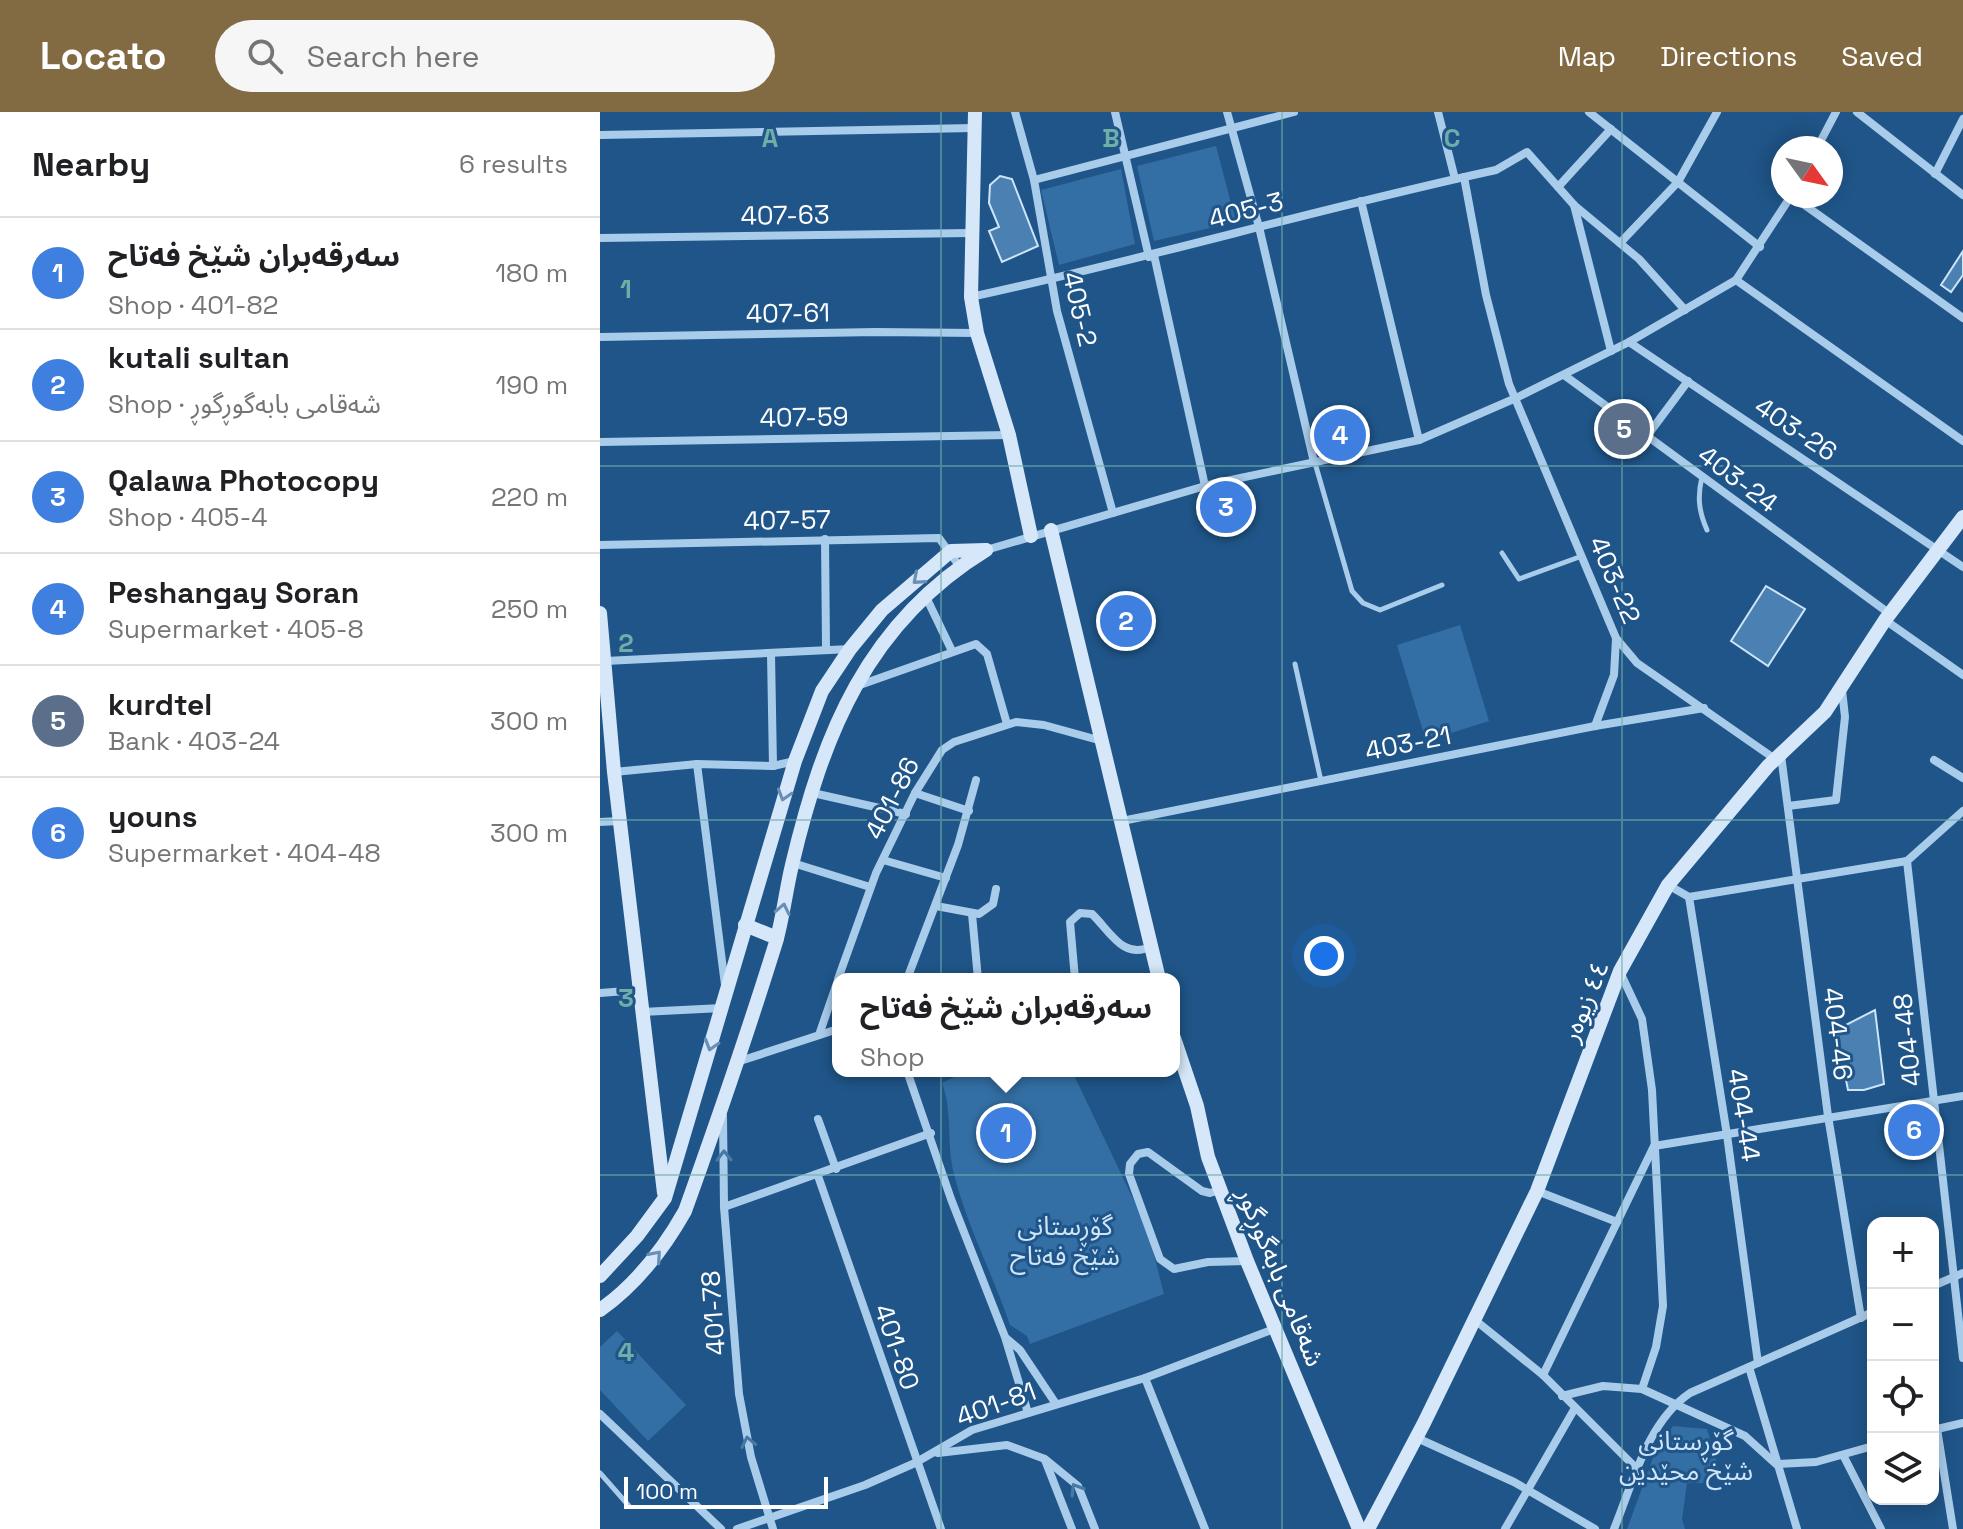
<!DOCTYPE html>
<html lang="en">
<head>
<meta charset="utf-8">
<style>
	body { margin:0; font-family:"Space Grotesk","Noto Sans Arabic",sans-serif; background:#f6f6f6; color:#202124 }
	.controls { position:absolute; right:24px; bottom:24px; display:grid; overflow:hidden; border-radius:16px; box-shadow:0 4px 20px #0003 }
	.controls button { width:72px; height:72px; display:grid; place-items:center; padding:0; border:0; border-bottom:2px solid #e0e0e0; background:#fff; color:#202124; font:40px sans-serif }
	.compass { position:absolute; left:1171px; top:24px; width:72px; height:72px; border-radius:50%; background:#fff; box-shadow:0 4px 20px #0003; rotate:123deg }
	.scale { position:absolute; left:24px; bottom:20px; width:204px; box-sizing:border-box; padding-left:8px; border:4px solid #fff; border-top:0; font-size:22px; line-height:28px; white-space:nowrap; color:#fff; -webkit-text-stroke:6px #1f5588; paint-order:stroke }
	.you { position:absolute; left:724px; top:844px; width:28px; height:28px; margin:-20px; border:6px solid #fff; border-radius:50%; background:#1a73e8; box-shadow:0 0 0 12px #1a73e833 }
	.badge { display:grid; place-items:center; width:52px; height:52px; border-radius:50%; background:#826a43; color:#fff; font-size:26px; font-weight:700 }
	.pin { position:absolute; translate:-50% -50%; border:4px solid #fff; box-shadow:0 2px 8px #0006 }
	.popup { position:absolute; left:232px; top:861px; width:348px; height:104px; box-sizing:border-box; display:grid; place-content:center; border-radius:16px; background:#fff; filter:drop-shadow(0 2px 6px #0005); font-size:26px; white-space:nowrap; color:#757577 }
	.popup b { font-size:30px; color:#202124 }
	.popup::after { content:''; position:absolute; left:50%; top:100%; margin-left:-16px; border:16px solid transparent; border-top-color:#fff }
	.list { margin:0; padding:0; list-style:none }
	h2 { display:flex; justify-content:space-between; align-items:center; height:104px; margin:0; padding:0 32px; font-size:34px }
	h2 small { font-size:26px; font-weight:400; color:#757577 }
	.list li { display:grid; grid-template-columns:52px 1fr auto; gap:24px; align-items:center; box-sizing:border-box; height:112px; padding:0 32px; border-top:2px solid #e0e0e0 }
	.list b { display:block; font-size:30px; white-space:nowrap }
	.list p { margin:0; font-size:26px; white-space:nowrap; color:#757577 }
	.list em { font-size:26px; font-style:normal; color:#757577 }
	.icon { flex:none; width:44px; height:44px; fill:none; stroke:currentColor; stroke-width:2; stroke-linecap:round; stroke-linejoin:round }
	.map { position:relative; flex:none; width:1363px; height:1417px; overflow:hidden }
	header { display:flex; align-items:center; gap:48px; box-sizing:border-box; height:112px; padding:0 40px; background:#826a43; color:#fff }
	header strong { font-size:38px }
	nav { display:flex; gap:44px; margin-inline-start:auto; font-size:28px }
	.search { width:560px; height:72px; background:#f6f6f6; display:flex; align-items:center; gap:20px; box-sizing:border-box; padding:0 28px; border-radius:44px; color:#757577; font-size:30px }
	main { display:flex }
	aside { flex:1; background:#fff }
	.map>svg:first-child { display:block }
</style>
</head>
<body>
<header>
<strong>Locato</strong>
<div class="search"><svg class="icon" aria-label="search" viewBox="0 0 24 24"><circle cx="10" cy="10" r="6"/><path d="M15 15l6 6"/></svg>Search here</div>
<nav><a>Map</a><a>Directions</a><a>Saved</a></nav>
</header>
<main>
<aside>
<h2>Nearby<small>6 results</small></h2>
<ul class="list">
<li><span class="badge" style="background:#3f7fe0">1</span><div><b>سەرقەبران شێخ فەتاح</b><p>Shop · 401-82</p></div><em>180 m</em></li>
<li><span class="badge" style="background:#3f7fe0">2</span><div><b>kutali sultan</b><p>Shop · شەقامی بابەگوڕگوڕ</p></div><em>190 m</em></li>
<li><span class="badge" style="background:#3f7fe0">3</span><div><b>Qalawa Photocopy</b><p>Shop · 405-4</p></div><em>220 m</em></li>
<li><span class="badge" style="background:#3f7fe0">4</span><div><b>Peshangay Soran</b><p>Supermarket · 405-8</p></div><em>250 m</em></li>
<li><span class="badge" style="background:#5c6f8a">5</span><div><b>kurdtel</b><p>Bank · 403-24</p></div><em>300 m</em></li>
<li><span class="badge" style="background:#3f7fe0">6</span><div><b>youns</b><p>Supermarket · 404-48</p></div><em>300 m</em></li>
</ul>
</aside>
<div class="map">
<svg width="1363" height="1417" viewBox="0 0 1363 1417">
	<rect width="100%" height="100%" fill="#1f5588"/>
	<g fill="#336fa5">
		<polygon points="616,34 636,110 554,129 537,54"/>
		<polygon points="521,57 535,132 459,153 441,78"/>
		<polygon points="860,513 889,609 826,629 797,533"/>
		<path d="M367 959H472L547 1116 564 1182 430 1232 427 1224 410 1213C393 1163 367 1114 354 1062 346 1031 353 1000 342 971Z"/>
		<polygon points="17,1219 86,1293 48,1329 0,1278 0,1235"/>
		<polygon points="1073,1314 1107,1317 1120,1361 1106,1371 1087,1371 1082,1407 1085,1417 1027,1417 1054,1343"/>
	</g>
	<g fill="#4b81b2" stroke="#cee4f8" stroke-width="2">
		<polygon points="400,64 412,67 438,134 402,150 389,119 399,115 389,91 390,73"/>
		<polygon points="1363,139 1363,163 1351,180 1341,173"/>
		<polygon points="1166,474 1205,497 1168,554 1131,529"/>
		<polygon points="1275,898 1284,972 1264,978 1248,978 1236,918"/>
		<polygon points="1296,1012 1327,1013 1329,1028 1309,1031"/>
	</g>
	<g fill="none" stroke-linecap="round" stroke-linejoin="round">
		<g stroke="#a9cceb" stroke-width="5">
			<polyline points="715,351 752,479 763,491 780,498 842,473"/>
			<path d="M1102 365C1097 385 1099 400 1107 418"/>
			<polyline points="902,441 919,467 982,444"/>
			<polyline points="695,552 721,669"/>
			<polyline points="0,1361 29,1394"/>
		</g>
		<g stroke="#a9cceb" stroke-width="8">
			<polyline points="415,0 434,68 457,199 513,401"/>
			<polyline points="515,0 549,145"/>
			<polyline points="627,0 659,115 714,350"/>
			<polyline points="838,0 855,67"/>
			<polyline points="989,0 1160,135"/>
			<polyline points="1257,0 1363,83"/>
			<polyline points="0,23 374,16"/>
			<polyline points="1217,36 1236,0"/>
			<polyline points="1335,62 1363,7"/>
			<polyline points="864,65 886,183 909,272 1016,526 1037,551 1175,647"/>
			<polyline points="434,68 694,0"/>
			<polyline points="958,75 1011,17"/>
			<polyline points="1192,84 1363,206"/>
			<polyline points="761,89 819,328"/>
			<polyline points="974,93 1011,239"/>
			<polyline points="0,126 371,121"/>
			<polyline points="1020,131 1078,70 1117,0"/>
			<polyline points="554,143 605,374"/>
			<polyline points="1136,168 1363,329"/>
			<path d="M371 185C547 147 720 96 896 58L927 40 974 93 1039 147 1085 198"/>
			<polyline points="0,225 276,220 377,221"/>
			<polyline points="1029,230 1363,455"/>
			<polyline points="964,263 1290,502"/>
			<polyline points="1047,324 1088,269"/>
			<polyline points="0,330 409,323"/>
			<polyline points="225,427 226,535"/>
			<polyline points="0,433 339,426 360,455"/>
			<polyline points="386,438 612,372 819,328 916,286 1029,230 1136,168 1191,84"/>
			<polyline points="326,485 352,539"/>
			<polyline points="1285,508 1363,563"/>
			<polyline points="171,542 173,654"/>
			<polyline points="5,549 250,537"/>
			<polyline points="257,574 376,532 387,542 407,612"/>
			<polyline points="995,614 1014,563 1016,527"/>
			<polyline points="1181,643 1228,1004 1261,1206"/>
			<polyline points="1334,648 1363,666"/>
			<polyline points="97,652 125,873"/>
			<polyline points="14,660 97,652 173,654 195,649"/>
			<polyline points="213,681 306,702"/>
			<polyline points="315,681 369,699"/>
			<polyline points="1188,694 1236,688 1245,605 1242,578"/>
			<polyline points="522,709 995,614 1104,596"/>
			<polyline points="0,710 20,709"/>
			<polyline points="283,748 346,766"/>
			<polyline points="1307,749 1363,1246"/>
			<polyline points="1307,749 1363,699"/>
			<polyline points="193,751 270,775"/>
			<polyline points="1068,773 1089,785 1127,1023 1158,1251"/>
			<polyline points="1089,785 1307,749"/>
			<polyline points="336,794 379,802 393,792 396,777"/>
			<polyline points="372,802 378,867"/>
			<polyline points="1020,860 1042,907 1052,978 1063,1194 1056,1235 1042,1277"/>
			<polyline points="238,867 276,761 315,681 342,638 354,630 416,610 444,613 502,629"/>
			<polyline points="307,867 358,733 376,668"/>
			<path d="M475 867 470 810 480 801 492 802C510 819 523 849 552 834"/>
			<polyline points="0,881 39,878"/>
			<polyline points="42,900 122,896"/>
			<polyline points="219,923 238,868"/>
			<polyline points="137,950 238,917"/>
			<polyline points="307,959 351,1087 405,1225 428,1301"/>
			<polyline points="123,1004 124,1095 139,1282 151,1345 173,1417"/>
			<polyline points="218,1007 236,1057"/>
			<polyline points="218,1064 341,1417"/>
			<polyline points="620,1078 610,1081 602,1079 548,1040 538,1042 530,1052 529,1062 560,1147 574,1157 608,1150 647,1149"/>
			<polyline points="937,1079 1017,1110"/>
			<polyline points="124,1095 331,1021"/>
			<polyline points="1333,1174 1363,1161"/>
			<polyline points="875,1208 943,1263 1038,1358"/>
			<polyline points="406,1226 420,1238 456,1292"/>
			<polyline points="1149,1255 1197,1417"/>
			<polyline points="943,1263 1054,1034 1363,984"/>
			<polyline points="545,1266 605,1417"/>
			<polyline points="962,1284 1003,1274 1042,1277 1145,1324 1176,1352 1216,1350 1273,1334"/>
			<polyline points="0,1302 121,1417"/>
			<polyline points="1337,1317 1353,1417"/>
			<polyline points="1333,1318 1363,1311"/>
			<polyline points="817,1326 914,1370 995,1417"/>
			<polyline points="338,1341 407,1333 445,1347 478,1374 495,1417"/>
			<polyline points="1243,1343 1281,1417"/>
			<polyline points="445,1348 472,1417"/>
			<polyline points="137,1417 265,1373 315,1351 372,1318 545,1266 674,1217"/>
			<polyline points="905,1417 975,1296"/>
			<path d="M1014 1417C1033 1371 1047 1310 1090 1281L1273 1200"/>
		</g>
		<g stroke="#d5e7f8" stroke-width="14">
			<polyline points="375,0 371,185 377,221 409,323 431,424"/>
			<polyline points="451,418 559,867"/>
			<polyline points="0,501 14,660 64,1081"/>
			<polyline points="145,813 177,826"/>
			<polyline points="574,926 597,994 608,1045 647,1149 759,1417"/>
			<polyline points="0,1164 37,1124 65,1086 195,649 222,579 250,537 282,498 351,439 386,438"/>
			<path d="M0 1198C37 1172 63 1138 85 1099 117 1010 148 920 176 830 183 805 186 778 192 753 223 622 267 511 386 438"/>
			<polyline points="768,1417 824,1311 937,1079 1020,859 1068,773 1168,654 1225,600 1285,508 1363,405"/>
		</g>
	</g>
	<defs><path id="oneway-chevron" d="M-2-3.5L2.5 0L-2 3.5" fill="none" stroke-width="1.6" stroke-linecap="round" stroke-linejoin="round" transform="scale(2)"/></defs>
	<g stroke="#688fb5">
		<use href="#oneway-chevron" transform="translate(318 467) rotate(139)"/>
		<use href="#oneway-chevron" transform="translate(184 683) rotate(107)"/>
		<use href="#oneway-chevron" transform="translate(183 797) rotate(-78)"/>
		<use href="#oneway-chevron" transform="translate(111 933) rotate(107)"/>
		<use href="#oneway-chevron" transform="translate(56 1144) rotate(-49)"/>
	</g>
	<g stroke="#4879a6">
		<use href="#oneway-chevron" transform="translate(124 1044) rotate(-91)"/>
		<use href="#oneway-chevron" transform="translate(148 1330) rotate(-102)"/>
		<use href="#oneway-chevron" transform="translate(476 1377) rotate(-121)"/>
	</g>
	<path fill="none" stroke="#6fada8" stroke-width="2" stroke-opacity="0.55" d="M341 0V1417M682 0V1417M1022 0V1417M0 354H1363M0 708H1363M0 1063H1363"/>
	<g text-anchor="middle" stroke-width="6" stroke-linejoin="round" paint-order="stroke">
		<g font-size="26" fill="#fff" stroke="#1f5588">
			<text transform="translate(646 98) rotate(-15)" y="9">405-3</text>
			<text transform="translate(185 103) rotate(-1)" y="9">407-63</text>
			<text transform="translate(480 197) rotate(77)" y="9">405-2</text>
			<text transform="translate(188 201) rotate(-1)" y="9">407-61</text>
			<text transform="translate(204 305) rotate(-1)" y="9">407-59</text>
			<text transform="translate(1196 317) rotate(34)" y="9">403-26</text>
			<text transform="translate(1138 367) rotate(37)" y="9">403-24</text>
			<text transform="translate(187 408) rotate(-1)" y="9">407-57</text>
			<text transform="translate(1015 468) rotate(67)" y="9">403-22</text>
			<text transform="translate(808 631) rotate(-11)" y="9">403-21</text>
			<text transform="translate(292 686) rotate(-63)" y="9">401-86</text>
			<text transform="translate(985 889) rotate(-68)" y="9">٤٤ زیوەر</text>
			<text transform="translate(1238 922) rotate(83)" y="9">404-46</text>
			<text transform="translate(1307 928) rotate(-96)" y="9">404-48</text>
			<text transform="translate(1144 1003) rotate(81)" y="9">404-44</text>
			<text transform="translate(681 1165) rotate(68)" y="9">شەقامی بابەگوڕگوڕ</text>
			<text transform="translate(113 1201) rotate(-94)" y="9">401-78</text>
			<text transform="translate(297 1235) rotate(71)" y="9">401-80</text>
			<text transform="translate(396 1292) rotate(-20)" y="9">401-81</text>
		</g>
		<g font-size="26" fill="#cee4f8" stroke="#1f5588">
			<text x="465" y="1123">گۆڕستانی<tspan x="465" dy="30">شێخ فەتاح</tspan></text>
			<text x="1086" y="1338">گۆڕستانی<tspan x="1086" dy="30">شێخ محێدین</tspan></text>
		</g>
	</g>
	<g font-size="26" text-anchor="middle" font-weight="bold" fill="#6fada8" stroke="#1f5588" stroke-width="6" stroke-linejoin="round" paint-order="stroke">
		<text x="170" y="35">A</text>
		<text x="511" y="35">B</text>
		<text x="852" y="35">C</text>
		<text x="26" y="186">1</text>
		<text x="26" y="540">2</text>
		<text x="26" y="895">3</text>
		<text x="26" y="1249">4</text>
	</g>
</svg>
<div class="controls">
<button>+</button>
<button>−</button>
<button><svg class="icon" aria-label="locate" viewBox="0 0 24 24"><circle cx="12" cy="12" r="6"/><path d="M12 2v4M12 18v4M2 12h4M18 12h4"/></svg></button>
<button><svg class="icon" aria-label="layers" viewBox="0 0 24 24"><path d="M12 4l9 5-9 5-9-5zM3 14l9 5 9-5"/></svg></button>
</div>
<svg class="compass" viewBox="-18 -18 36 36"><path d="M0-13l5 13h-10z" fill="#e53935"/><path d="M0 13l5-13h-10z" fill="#757577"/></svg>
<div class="scale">100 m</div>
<div class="you"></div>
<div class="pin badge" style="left:406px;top:1021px;background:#3f7fe0">1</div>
<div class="popup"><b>سەرقەبران شێخ فەتاح</b>Shop</div>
<div class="pin badge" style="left:526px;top:509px;background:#3f7fe0">2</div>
<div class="pin badge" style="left:626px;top:395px;background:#3f7fe0">3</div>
<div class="pin badge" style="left:740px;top:323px;background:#3f7fe0">4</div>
<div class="pin badge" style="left:1024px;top:317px;background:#5c6f8a">5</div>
<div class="pin badge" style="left:1314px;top:1018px;background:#3f7fe0">6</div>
</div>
</main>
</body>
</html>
